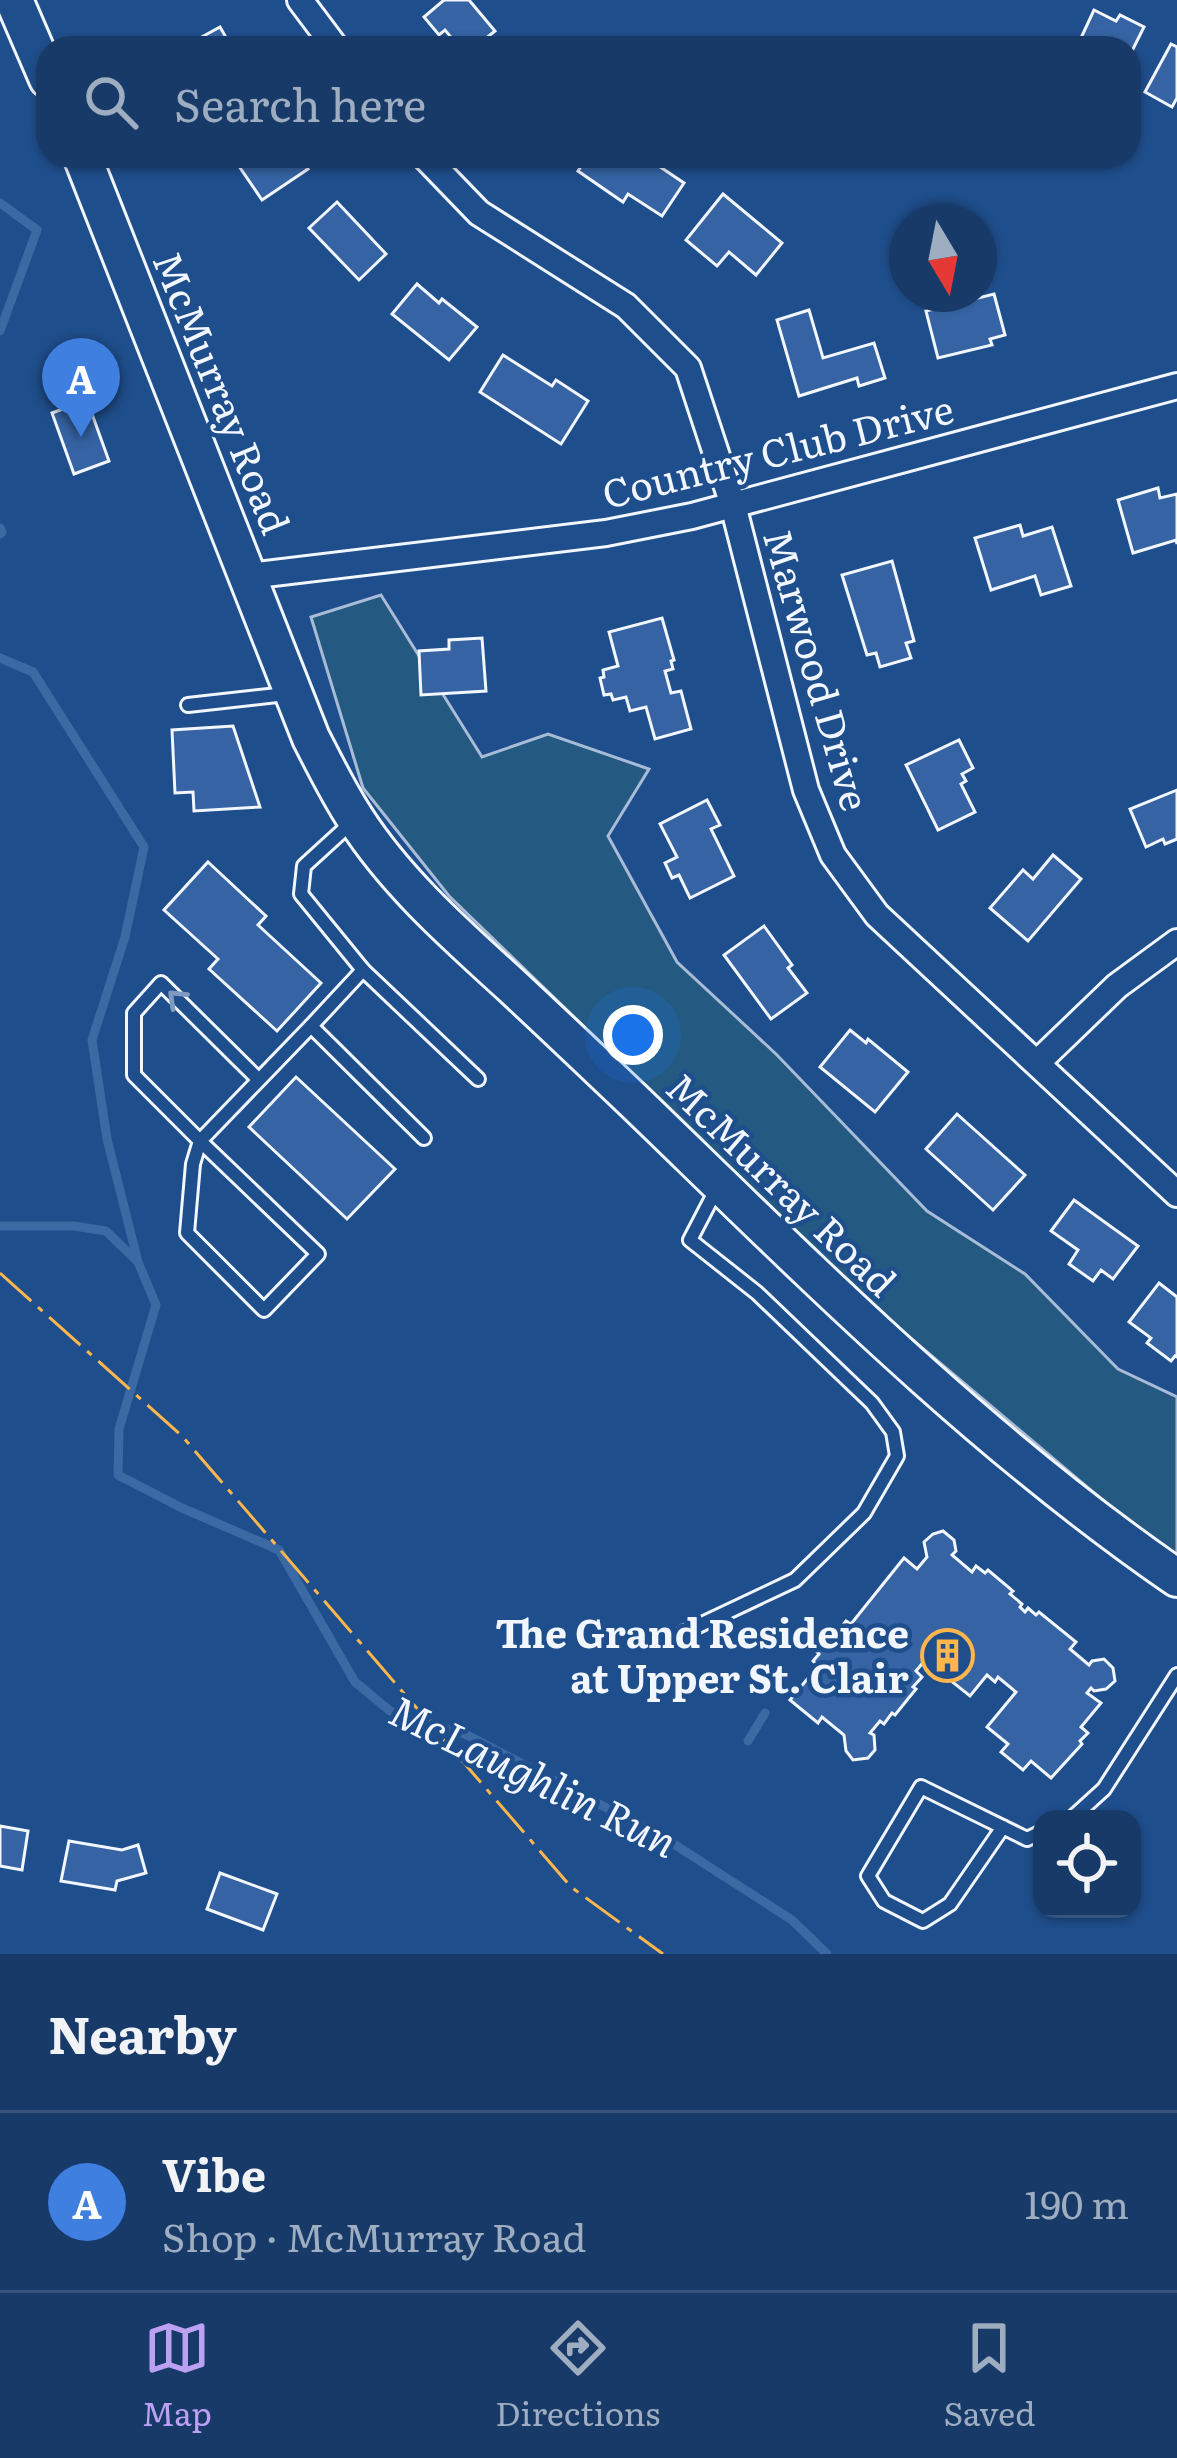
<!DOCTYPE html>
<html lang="en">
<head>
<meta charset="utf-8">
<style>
	body { margin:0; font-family:Literata,serif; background:#244571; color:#f1f3f6 }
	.controls { position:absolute; right:36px; bottom:36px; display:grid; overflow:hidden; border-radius:24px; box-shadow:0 3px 9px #0004 }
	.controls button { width:108px; height:108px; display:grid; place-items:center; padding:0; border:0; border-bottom:3px solid #36547d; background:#173a69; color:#f1f3f6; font:60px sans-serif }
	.compass { position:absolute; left:889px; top:204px; width:108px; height:108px; border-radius:50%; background:#173a69; box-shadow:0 3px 9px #0004; rotate:170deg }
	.you { position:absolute; left:633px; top:1035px; width:42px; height:42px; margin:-30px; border:9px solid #fff; border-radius:50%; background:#1a73e8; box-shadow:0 0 0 18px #1a73e833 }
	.badge { display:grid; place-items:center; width:78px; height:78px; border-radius:50%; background:#bca0f2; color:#fff; font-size:39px; font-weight:700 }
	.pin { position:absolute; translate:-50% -99px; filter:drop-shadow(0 3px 6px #0008) }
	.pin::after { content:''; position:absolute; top:63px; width:42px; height:36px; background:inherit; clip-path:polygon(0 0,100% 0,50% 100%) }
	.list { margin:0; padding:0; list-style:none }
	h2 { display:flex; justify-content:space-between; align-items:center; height:156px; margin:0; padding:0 48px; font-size:51px }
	h2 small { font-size:39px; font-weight:400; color:#9eadc0 }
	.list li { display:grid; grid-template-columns:78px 1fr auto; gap:36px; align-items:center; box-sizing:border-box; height:180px; padding:0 48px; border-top:3px solid #36547d }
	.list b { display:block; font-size:45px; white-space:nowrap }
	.list p { margin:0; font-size:39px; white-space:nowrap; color:#9eadc0 }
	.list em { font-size:39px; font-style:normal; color:#9eadc0 }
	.icon { flex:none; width:66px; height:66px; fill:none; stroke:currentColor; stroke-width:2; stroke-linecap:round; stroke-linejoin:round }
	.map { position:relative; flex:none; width:1177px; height:1954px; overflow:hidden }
	.search { position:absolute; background:#173a69; box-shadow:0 3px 9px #0004; left:36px; right:36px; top:36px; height:132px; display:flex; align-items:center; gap:30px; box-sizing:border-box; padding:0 42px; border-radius:36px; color:#9eadc0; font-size:45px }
	.sheet { height:336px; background:#173a69 }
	nav { display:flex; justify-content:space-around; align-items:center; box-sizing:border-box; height:168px; border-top:3px solid #36547d; background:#173a69; font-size:33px; color:#9eadc0 }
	nav a { display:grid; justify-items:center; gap:6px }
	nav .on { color:#bca0f2 }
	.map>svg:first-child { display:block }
</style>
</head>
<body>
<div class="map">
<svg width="1177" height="1954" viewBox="0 0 1177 1954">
	<rect width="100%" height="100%" fill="#1f4e8c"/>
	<polygon fill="#245a82" stroke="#a8bbd7" stroke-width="3" points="381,595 482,757 548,734 649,769 608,836 677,962 776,1054 927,1211 1025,1274 1118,1369 1177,1397 1177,1558 1144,1535 876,1309 449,896 363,788 311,617"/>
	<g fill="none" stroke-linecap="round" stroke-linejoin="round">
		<g stroke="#3b69a3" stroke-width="9">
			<polyline points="0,203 37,230 0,331"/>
			<polyline points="0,528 2,532 0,534"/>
			<polyline points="0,658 33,672 144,847 125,937 92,1040 107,1139 138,1262 156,1305 119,1429 118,1475 182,1508 279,1550 355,1682 390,1711 467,1735 666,1839 792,1920 827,1954"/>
			<polyline points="0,1226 74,1226 106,1231 138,1262"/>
			<polyline points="748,1741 765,1713"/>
		</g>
	</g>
	<g fill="#3563a3" stroke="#f2f6ff" stroke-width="3">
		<polygon points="444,0 469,0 495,31 474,48 460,48 445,30 439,35 424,17"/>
		<polygon points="1094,10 1116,21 1120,15 1144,27 1129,57 1129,48 1089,48 1091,45 1080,40"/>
		<polygon points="220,27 232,48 192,48 189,44"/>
		<polygon points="1171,44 1177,47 1177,98 1172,107 1145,92"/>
		<polygon points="232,156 299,156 308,169 262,200"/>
		<polygon points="588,156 644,156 684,183 662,216 628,194 623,202 578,171"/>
		<polygon points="723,194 782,243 756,275 729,252 717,266 686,240"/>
		<polygon points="337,202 386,254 359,280 309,228"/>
		<polygon points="417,284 439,303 442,299 477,327 449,360 392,314"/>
		<polygon points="994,294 1005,335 990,339 992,345 938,358 926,311"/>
		<polygon points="809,310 823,358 874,343 885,378 859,386 857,378 799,396 777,320"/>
		<polygon points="503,355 552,386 556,380 588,401 561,444 480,392"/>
		<polygon points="87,400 109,461 74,474 52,413"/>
		<polygon points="1158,488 1160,498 1177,494 1177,544 1176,540 1133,553 1118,500"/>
		<polygon points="1020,525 1023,536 1052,527 1071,586 1041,595 1035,576 991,590 975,538"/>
		<polygon points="892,561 914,641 906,643 911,658 880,667 876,653 867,655 842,575"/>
		<polygon points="662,618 674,660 671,661 673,669 665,671 671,693 681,691 691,729 655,739 646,707 630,711 626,697 613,700 611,694 604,695 600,678 604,677 603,670 618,666 609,632"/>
		<polygon points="482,638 486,691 421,695 419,651 449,649 449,640"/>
		<polygon points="233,726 260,807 194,811 193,792 175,793 172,730"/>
		<polygon points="959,740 973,768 962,774 966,781 961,784 975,812 938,830 906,765"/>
		<polygon points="1177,790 1177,839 1165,844 1163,839 1146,847 1130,809"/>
		<polygon points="707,800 720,825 711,829 734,876 690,898 679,875 672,878 665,863 677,857 660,824"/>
		<polygon points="1053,855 1081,879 1028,941 990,908 1023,870 1033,879"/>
		<polygon points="208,862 266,916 258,925 321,983 277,1031 209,969 218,959 164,910"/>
		<polygon points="764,926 792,965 788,968 807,993 771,1019 724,955"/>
		<polygon points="850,1030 866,1043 868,1039 908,1072 875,1112 820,1067"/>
		<polygon points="296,1077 395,1169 347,1219 249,1127"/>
		<polygon points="957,1114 1025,1175 993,1210 926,1149"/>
		<polygon points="1074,1200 1138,1246 1113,1279 1101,1270 1093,1281 1069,1264 1078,1250 1051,1231"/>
		<polygon points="1159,1283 1177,1297 1177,1357 1175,1356 1171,1361 1147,1343 1151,1338 1129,1322"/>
		<polygon points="943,1531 954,1540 956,1551 952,1555 972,1572 976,1566 985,1573 988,1570 1013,1591 1010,1594 1022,1604 1020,1607 1025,1612 1028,1608 1036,1615 1039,1612 1076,1642 1070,1649 1089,1665 1092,1661 1104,1659 1113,1668 1115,1681 1106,1689 1094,1691 1091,1688 1087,1693 1101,1703 1081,1727 1088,1733 1080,1741 1082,1744 1051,1778 1031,1761 1023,1770 1001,1752 1008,1744 987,1727 1016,1692 998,1677 995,1682 987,1675 970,1696 925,1660 916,1671 922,1677 913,1687 916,1689 895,1715 892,1713 884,1724 880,1721 870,1733 874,1735 875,1750 868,1758 853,1760 846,1751 844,1735 822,1717 818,1723 790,1700 818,1666 813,1661 819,1654 816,1651 836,1627 839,1630 846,1621 851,1624 904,1558 917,1569 927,1557 924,1542 933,1534"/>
		<polygon points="0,1826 28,1831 22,1870 0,1866"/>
		<polygon points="69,1841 122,1850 138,1845 146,1873 117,1881 115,1890 61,1881"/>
		<polygon points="220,1873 277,1894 263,1930 207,1909"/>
	</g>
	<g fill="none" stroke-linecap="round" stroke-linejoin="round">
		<defs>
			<g id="service">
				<polyline points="188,705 286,694"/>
				<polyline points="350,824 304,866 301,894 363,970 478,1079"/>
				<polyline points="363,970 311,1026 424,1138"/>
				<polyline points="259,1080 161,983 134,1013 134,1075 200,1141 193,1164 187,1233 264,1310 318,1254 200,1141 311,1026"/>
				<polyline points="683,1633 795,1580 864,1513 897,1456 893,1432 872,1403 757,1293 690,1240 716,1190"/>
				<polyline points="1071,1819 1104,1789 1177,1675"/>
				<polyline points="1003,1827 950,1904 923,1921 884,1901 868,1876 921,1787 1027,1839 1042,1832"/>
			</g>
			<g id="minor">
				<polyline points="300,0 336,48"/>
				<polyline points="424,156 479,213 626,306 688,368 733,505 806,790 833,855 877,915 1177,1194"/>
				<polyline points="249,576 606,533 692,516 1177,386"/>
				<polyline points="1038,1062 1117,986 1177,942"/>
			</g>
			<g id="secondary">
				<polyline points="14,0 48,79"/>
				<path d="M82 156 311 738C325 765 338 792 355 818 396 882 454 933 510 984 552 1023 594 1063 636 1103 809 1270 978 1441 1177 1578"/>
			</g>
		</defs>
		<use href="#service" stroke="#f2f6ff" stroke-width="18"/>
		<use href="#minor" stroke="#f2f6ff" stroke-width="30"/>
		<use href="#secondary" stroke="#f2f6ff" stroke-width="42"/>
		<use href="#service" stroke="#1f4e8c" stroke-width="12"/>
		<use href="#minor" stroke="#1f4e8c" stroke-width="24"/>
		<use href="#secondary" stroke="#1f4e8c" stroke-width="36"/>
		<polyline stroke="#ffb74d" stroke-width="3" stroke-dasharray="42 9 6 9" stroke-linecap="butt" points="0,1273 182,1436 571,1887 663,1954"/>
	</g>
	<defs><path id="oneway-chevron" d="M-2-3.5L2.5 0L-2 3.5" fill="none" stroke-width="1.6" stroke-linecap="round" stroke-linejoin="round" transform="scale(3)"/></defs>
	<use stroke="#7e9ac0" href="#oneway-chevron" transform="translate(176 998) rotate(-136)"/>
	<defs>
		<symbol id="building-ring" viewBox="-11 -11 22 22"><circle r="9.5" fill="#1f4e8c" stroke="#ffb74d" stroke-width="1.5"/><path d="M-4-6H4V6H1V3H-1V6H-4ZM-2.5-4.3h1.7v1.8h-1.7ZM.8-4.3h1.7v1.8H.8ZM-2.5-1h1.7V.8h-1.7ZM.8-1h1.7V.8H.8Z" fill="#ffb74d"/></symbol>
	</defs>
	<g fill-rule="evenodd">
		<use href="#building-ring" x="918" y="1626" width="59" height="59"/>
	</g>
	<g text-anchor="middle" stroke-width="9" stroke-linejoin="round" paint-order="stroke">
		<g font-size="39" fill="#f2f6ff" stroke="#1f4e8c">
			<text transform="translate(221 393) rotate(68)" y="14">McMurray Road</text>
			<text transform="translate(778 452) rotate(-14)" y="14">Country Club Drive</text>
			<text transform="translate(816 670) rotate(74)" y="14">Marwood Drive</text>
			<text transform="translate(781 1185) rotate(44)" y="14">McMurray Road</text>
		</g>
		<g font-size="39" font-weight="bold" fill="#f2f6ff" stroke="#1f4e8c" text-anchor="end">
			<text x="909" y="1648">The Grand Residence<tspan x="909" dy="45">at Upper St. Clair</tspan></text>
		</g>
		<g font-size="42" font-style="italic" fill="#f2f6ff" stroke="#1f4e8c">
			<text transform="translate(533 1777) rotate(26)" y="15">McLaughlin Run</text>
		</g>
	</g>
</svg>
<div class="controls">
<button><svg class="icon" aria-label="locate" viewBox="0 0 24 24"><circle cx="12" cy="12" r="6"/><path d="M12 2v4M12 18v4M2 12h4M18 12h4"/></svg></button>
</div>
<svg class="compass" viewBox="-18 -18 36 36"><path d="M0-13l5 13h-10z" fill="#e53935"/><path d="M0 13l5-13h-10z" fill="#9eadc0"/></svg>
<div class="you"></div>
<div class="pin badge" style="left:81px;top:437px;background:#3f7fe0">A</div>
<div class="search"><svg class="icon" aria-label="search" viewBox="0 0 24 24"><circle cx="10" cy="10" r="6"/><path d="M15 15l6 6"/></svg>Search here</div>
</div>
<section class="sheet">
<h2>Nearby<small></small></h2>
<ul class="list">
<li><span class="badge" style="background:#3f7fe0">A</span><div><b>Vibe</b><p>Shop · McMurray Road</p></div><em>190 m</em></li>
</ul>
</section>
<nav>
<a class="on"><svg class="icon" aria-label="map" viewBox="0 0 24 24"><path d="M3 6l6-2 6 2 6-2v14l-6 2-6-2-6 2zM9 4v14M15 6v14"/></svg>Map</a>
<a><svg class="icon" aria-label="directions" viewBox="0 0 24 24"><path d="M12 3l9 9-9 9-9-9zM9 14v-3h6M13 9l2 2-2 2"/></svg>Directions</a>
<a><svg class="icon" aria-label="saved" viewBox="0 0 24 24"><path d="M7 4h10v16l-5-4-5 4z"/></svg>Saved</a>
</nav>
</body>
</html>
